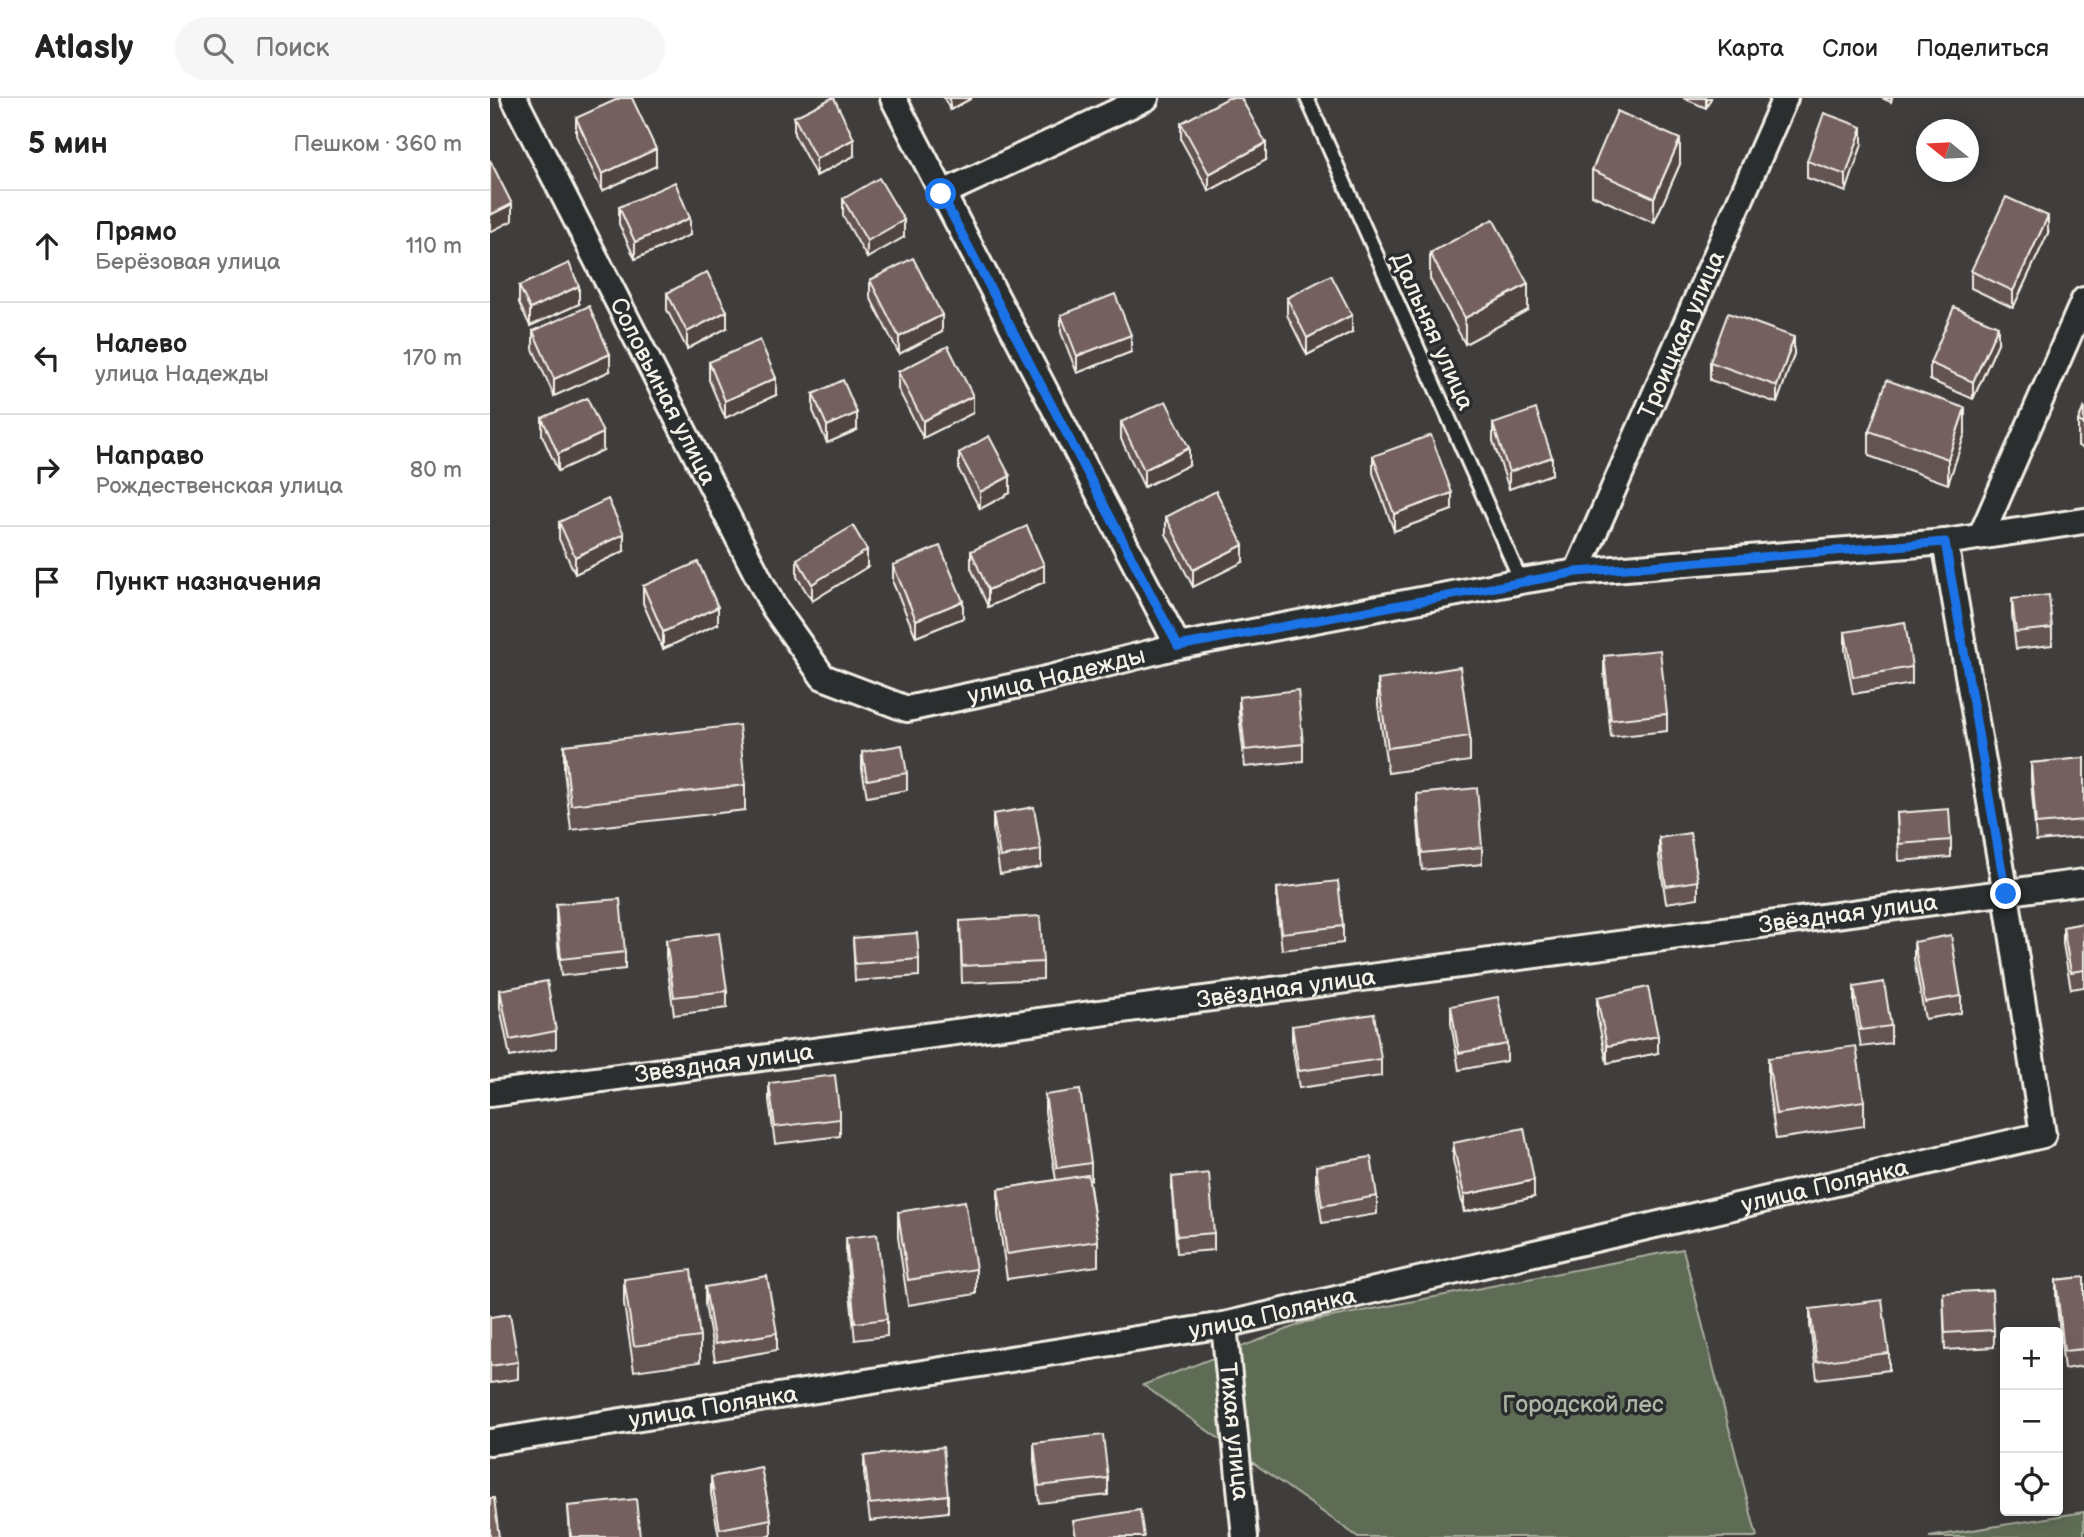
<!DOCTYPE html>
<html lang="ru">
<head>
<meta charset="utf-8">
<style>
	body { margin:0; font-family:"Balsamiq Sans",sans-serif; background:#f6f6f6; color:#222 }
	.controls { position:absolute; right:21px; bottom:21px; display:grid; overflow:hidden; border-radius:7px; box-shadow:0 4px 18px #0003 }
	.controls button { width:63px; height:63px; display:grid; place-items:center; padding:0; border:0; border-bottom:2px solid #e0e0e0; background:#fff; color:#222; font:35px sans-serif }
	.compass { position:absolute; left:1426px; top:21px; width:63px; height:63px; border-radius:50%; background:#fff; box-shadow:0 4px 18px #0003; rotate:288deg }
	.stop { position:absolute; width:21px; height:21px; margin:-16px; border:5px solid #1a73e8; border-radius:50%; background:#fff }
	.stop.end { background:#1a73e8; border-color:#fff; box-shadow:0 2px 7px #0008 }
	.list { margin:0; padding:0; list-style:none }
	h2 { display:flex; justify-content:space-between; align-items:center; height:91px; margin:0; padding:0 28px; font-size:30px }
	h2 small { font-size:23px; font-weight:400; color:#767676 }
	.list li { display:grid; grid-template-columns:46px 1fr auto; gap:21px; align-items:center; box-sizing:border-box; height:112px; padding:0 28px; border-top:2px solid #e0e0e0 }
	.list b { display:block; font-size:26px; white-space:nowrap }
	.list p { margin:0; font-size:23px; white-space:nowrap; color:#767676 }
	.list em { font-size:23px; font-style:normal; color:#767676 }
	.icon { flex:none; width:38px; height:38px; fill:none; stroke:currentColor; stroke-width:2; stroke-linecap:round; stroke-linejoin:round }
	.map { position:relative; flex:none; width:1594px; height:1439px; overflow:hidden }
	header { display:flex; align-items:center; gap:42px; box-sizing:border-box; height:98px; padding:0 35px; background:#fff; border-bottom:2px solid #e0e0e0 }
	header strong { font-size:33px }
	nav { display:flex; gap:38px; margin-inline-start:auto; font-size:24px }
	.search { width:490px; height:63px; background:#f6f6f6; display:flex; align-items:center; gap:18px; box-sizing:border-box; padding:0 24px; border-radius:38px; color:#767676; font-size:26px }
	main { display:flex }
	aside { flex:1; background:#fff }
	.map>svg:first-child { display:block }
</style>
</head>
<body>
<header>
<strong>Atlasly</strong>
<div class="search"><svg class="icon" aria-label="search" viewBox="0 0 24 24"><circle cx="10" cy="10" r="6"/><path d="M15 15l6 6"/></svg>Поиск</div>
<nav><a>Карта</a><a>Слои</a><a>Поделиться</a></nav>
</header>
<main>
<aside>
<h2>5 мин<small>Пешком · 360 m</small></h2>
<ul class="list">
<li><svg class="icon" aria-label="ahead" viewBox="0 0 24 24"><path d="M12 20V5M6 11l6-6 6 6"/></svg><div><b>Прямо</b><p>Берёзовая улица</p></div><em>110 m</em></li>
<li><svg class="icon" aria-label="left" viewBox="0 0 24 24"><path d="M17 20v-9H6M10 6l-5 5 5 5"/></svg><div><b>Налево</b><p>улица Надежды</p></div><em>170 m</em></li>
<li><svg class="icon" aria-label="right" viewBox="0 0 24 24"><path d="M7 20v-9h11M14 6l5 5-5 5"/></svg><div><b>Направо</b><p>Рождественская улица</p></div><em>80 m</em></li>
<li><svg class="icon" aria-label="arrive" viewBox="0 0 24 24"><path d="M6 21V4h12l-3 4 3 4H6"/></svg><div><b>Пункт назначения</b></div></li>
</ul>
</aside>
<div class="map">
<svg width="1594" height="1439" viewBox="0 0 1594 1439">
	<rect width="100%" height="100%" fill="#403d3d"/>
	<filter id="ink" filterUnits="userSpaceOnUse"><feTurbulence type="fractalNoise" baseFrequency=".0143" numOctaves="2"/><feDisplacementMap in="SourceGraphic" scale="14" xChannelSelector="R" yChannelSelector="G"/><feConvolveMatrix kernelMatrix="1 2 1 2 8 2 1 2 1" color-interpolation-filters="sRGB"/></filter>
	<g filter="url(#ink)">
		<g fill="#5e6c54" stroke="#a9ae9e" stroke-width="2">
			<polygon points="1193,1151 1267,1439 868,1439 653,1287 816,1224"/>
			<polygon points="1594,1414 1594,1439 1439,1439"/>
		</g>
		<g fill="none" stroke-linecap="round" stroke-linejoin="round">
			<defs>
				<polyline id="lane" points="817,0 1031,483"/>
				<g id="street">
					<path id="s1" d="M24 0 283 508 333 579 417 611 548 583 688 548 1031 483 1087 474 1455 444 1594 423"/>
					<polyline points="403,0 688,548"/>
					<polyline points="451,96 656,0"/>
					<polyline points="1491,438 1594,202"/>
					<path id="s2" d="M1087 474 1295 0"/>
					<path id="s3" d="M0 996 1594 784"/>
					<path id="s4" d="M734 1227 755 1439"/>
					<path id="s5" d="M0 1344 734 1227 1553 1037 1516 796 1455 444"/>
				</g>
			</defs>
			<use href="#lane" stroke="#f4f1e8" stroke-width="18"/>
			<use href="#street" stroke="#f4f1e8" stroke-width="30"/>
			<use href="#lane" stroke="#2a2d2e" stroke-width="12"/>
			<use href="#street" stroke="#2a2d2e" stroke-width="24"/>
		</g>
		<g fill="#645353" stroke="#f4f1e8" stroke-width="2">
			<polygon points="454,0 482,0 460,12"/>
			<polygon points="1193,0 1221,0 1216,10"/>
			<polygon points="1392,0 1402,0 1401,4"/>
			<polygon points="304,19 364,58 326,78 304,36"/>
			<polygon points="86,20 166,68 112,93 86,37"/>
			<polygon points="691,25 776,62 719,93 691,42"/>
			<polygon points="1372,46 1356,94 1317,80 1317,63"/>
			<polygon points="1190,66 1164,125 1102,97 1102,72"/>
			<polygon points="353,101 414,139 377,160 353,118"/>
			<polygon points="129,109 200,137 145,161 129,126"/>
			<polygon points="1558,135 1523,210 1481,190 1481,173"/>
			<polygon points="940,155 1038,212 975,246 940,181"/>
			<polygon points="380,182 452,234 409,256 380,199"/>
			<polygon points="29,188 89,206 40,228 29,205"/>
			<polygon points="177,195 237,230 197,251 177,212"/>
			<polygon points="797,200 862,234 817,257 797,217"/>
			<polygon points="571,217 641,254 587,275 571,234"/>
			<polygon points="43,233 120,273 64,298 43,251"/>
			<polygon points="1508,245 1483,301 1440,282 1440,265"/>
			<polygon points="1304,256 1287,305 1220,282 1220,264"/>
			<polygon points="219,264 286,297 235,320 219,282"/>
			<polygon points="408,274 483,315 433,340 408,291"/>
			<polygon points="323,296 367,332 337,345 323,313"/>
			<polygon points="1594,309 1594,351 1588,348 1588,323"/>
			<polygon points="52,320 113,352 68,373 52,337"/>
			<polygon points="631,324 699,367 654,389 631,341"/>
			<polygon points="1003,326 1062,376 1019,391 1003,343"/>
			<polygon points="1379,333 1475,335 1458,386 1379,358"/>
			<polygon points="469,355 520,395 490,411 469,372"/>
			<polygon points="883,358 962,412 904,433 883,375"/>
			<polygon points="676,419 753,464 703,489 676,436"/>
			<polygon points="69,424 134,453 85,476 69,441"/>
			<polygon points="481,453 554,484 498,509 481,470"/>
			<polygon points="307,461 377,469 322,503 307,479"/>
			<polygon points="403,467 473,520 426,539 403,485"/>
			<polygon points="153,488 228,526 173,551 153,505"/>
			<polygon points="1522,501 1562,530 1562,547 1526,551 1522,518"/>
			<polygon points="1355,534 1422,569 1422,586 1363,596 1355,551"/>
			<polygon points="1114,558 1177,616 1177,633 1121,639 1114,575"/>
			<polygon points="888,582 980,638 980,663 898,675 888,607"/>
			<polygon points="749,599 813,646 813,663 755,669 749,616"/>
			<polygon points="74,647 255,687 255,712 81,732 74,672"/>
			<polygon points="372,654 417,675 417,692 377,699 372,671"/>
			<polygon points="1594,660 1594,739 1546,743 1541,682 1541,665"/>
			<polygon points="927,696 992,749 992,766 932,772 927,713"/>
			<polygon points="1407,715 1461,742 1461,759 1409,763"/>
			<polygon points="503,716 551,752 551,769 510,776 503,733"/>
			<polygon points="1169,740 1208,783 1208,800 1176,805 1169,758"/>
			<polygon points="787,790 853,828 853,845 792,852 787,807"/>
			<polygon points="66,806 135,854 135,871 71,878 66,824"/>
			<polygon points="470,823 553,864 553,881 472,885"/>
			<polygon points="1594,825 1594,889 1581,891 1573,846 1573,829"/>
			<polygon points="363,840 429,861 429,878 365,883"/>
			<polygon points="176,842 237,893 237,910 184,917 176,859"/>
			<polygon points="1424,844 1471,898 1471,915 1435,921 1424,861"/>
			<polygon points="1364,889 1401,928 1401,945 1371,949 1364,906"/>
			<polygon points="10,892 66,933 66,950 20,959 10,909"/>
			<polygon points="1107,900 1168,955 1117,965 1107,917"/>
			<polygon points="961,908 1017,946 1017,963 969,972 961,925"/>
			<polygon points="802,928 891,961 891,978 809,990 802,945"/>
			<polygon points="1278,960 1374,1003 1374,1028 1286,1041 1278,986"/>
			<polygon points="279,985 350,1021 350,1038 285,1046 279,1002"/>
			<polygon points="555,997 601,1065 601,1082 599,1082 608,1143 608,1168 517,1181 508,1116 508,1091 566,1082 555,1014"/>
			<polygon points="963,1045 1044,1099 974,1114 963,1062"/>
			<polygon points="826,1068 887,1098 887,1116 832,1125 826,1085"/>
			<polygon points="682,1079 724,1135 724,1152 687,1155 682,1096"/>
			<polygon points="408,1114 486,1171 486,1196 418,1207 408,1139"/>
			<polygon points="356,1140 397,1221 397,1238 365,1242 356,1157"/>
			<polygon points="1594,1179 1594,1268 1574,1271 1566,1199 1566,1182"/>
			<polygon points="134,1181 210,1239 210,1264 144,1273 134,1206"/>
			<polygon points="215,1189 287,1235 287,1252 225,1263 215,1206"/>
			<polygon points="1453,1195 1504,1232 1504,1249 1455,1252"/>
			<polygon points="1320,1211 1399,1255 1399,1272 1327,1281 1320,1228"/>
			<polygon points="0,1219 28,1264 28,1281 0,1285"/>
			<polygon points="544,1345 618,1380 618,1397 549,1405 544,1363"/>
			<polygon points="374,1358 458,1397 458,1414 380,1423 374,1375"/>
			<polygon points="221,1379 281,1421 281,1438 229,1439 221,1396"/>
			<polygon points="78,1408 150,1439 80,1439"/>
		</g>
		<g fill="#514443" stroke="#f4f1e8" stroke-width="2">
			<polygon points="460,0 482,0 460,12"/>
			<polygon points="1216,0 1221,0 1216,10"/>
			<polygon points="1372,29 1372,46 1356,94 1356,77"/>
			<polygon points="364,41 364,58 326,78 326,61"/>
			<polygon points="1190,41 1190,66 1164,125 1164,100"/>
			<polygon points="776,45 776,62 719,93 719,76"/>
			<polygon points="166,51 166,68 112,93 112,76"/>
			<polygon points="22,106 22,123 0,134 0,117"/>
			<polygon points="1558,118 1558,135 1523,210 1523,193"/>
			<polygon points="200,120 200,137 145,161 145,144"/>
			<polygon points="414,122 414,139 377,160 377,143"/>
			<polygon points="1038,186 1038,212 975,246 975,220"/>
			<polygon points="89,188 89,206 40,228 40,211"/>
			<polygon points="237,213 237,230 197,251 197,234"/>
			<polygon points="452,217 452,234 409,256 409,239"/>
			<polygon points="862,217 862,234 817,257 817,240"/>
			<polygon points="1508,228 1508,245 1483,301 1483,284"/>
			<polygon points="641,237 641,254 587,275 587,258"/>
			<polygon points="1304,239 1304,256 1287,305 1287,288"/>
			<polygon points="120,256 120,273 64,298 64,281"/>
			<polygon points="286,280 286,297 235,320 235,303"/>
			<polygon points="483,298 483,315 433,340 433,323"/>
			<polygon points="1475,310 1475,335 1458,386 1458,361"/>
			<polygon points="367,315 367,332 337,345 337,328"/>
			<polygon points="113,335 113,352 68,373 68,356"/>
			<polygon points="699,350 699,367 654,389 654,372"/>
			<polygon points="1062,359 1062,376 1019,391 1019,374"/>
			<polygon points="520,378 520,395 490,411 490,394"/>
			<polygon points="962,395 962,412 904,433 904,416"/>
			<polygon points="134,436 134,453 85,476 85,459"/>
			<polygon points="753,447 753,464 703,489 703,472"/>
			<polygon points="377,452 377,469 322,503 322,486"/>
			<polygon points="554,467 554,484 498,509 498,492"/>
			<polygon points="473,503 473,520 426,539 426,522"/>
			<polygon points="228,509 228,526 173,551 173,534"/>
			<polygon points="1168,938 1168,955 1117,965 1117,948"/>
			<polygon points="1044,1082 1044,1099 974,1114 974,1097"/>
		</g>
		<g fill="#746160" stroke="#f4f1e8" stroke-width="2">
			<polygon points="130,0 142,0 166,51 112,76 86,20"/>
			<polygon points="342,0 344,0 364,41 326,61 304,19"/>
			<polygon points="738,0 751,0 776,45 719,76 691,25"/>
			<polygon points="1127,13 1190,41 1164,100 1102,72"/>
			<polygon points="1334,15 1372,29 1356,77 1317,63"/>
			<polygon points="0,62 22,106 0,117"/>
			<polygon points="389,80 414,122 377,143 353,101"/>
			<polygon points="185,84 200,120 145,144 129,109"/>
			<polygon points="1516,99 1558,118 1523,193 1481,173"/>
			<polygon points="1003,121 1038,186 975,220 940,155"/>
			<polygon points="423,160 452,217 409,239 380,182"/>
			<polygon points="79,165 89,188 40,211 29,188"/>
			<polygon points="217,174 237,213 197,234 177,195"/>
			<polygon points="841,177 862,217 817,240 797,200"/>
			<polygon points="625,196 641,237 587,258 571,217"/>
			<polygon points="99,208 120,256 64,281 43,233"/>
			<polygon points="1464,209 1508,228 1483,284 1440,265"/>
			<polygon points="1238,215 1304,239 1287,288 1220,264"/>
			<polygon points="270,242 286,280 235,303 219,264"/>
			<polygon points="458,248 483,298 433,323 408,274"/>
			<polygon points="353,282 367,315 337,328 323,296"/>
			<polygon points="1397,282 1475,310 1458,361 1379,333"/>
			<polygon points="97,300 113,335 68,356 52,320"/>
			<polygon points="676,303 699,350 654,372 631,324"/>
			<polygon points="1594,309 1594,326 1588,323"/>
			<polygon points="1046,311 1062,359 1019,374 1003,326"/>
			<polygon points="941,337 962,395 904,416 883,358"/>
			<polygon points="499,338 520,378 490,394 469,355"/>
			<polygon points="726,393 753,447 703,472 676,419"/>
			<polygon points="118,401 134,436 85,459 69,424"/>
			<polygon points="363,428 377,452 322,486 307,461"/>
			<polygon points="537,428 554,467 498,492 481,453"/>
			<polygon points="450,448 473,503 426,522 403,467"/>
			<polygon points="208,464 228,509 173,534 153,488"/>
			<polygon points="1559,497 1562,530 1526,534 1522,501"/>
			<polygon points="1415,524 1422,569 1363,579 1355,534"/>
			<polygon points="1170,552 1177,616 1121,622 1114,558"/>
			<polygon points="970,569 980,638 898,650 888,582"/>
			<polygon points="808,592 813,646 755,652 749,599"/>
			<polygon points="249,627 255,687 81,707 74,647"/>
			<polygon points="412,647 417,675 377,682 372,654"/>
			<polygon points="1594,660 1594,722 1546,726 1541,665"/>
			<polygon points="987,690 992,749 932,755 927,696"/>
			<polygon points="544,709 551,752 510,759 503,716"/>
			<polygon points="1459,711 1461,742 1409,746 1407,715"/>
			<polygon points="1200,735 1208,783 1176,788 1169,740"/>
			<polygon points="848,783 853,828 792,835 787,790"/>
			<polygon points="130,801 135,854 71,861 66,806"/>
			<polygon points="550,818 553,864 472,868 470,823"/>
			<polygon points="1594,825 1594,872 1581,874 1573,829"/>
			<polygon points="229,835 237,893 184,899 176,842"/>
			<polygon points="427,835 429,861 365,866 363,840"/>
			<polygon points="1461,837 1471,898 1435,904 1424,844"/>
			<polygon points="57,883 66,933 20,942 10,892"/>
			<polygon points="1394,884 1401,928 1371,932 1364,889"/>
			<polygon points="1158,889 1168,938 1117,948 1107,900"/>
			<polygon points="1008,899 1017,946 969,955 961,908"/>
			<polygon points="884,916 891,961 809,973 802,928"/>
			<polygon points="1366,948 1374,1003 1286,1016 1278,960"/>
			<polygon points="345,977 350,1021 285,1029 279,985"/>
			<polygon points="590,992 601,1065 567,1070 555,997"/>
			<polygon points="1034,1030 1044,1082 974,1097 963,1045"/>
			<polygon points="881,1059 887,1098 832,1108 826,1068"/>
			<polygon points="719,1075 724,1135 687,1138 682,1079"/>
			<polygon points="598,1077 608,1143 517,1156 508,1091"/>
			<polygon points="475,1103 486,1171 418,1182 408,1114"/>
			<polygon points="387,1136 397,1221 365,1225 356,1140"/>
			<polygon points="201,1172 210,1239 144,1248 134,1181"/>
			<polygon points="277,1178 287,1235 225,1246 215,1189"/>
			<polygon points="1594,1179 1594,1251 1574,1253 1566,1182"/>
			<polygon points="1502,1192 1504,1232 1455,1235 1453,1195"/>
			<polygon points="1392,1202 1399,1255 1327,1264 1320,1211"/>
			<polygon points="20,1216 28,1264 0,1268 0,1219"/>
			<polygon points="613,1337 618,1380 549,1388 544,1345"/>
			<polygon points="453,1349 458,1397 380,1406 374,1358"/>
			<polygon points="271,1369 281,1421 230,1431 221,1379"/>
			<polygon points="0,1400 4,1400 9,1439 0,1439"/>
			<polygon points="146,1401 150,1439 81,1439 78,1408"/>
			<polygon points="650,1412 654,1439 586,1439 583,1423"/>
		</g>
	</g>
	<g fill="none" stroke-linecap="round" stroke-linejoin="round" filter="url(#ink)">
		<polyline stroke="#1a73e8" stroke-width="9" points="451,96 688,548 1087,474 1455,444 1516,796"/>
	</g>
	<g text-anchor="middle" stroke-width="7" stroke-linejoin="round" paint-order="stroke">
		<g font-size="24" fill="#f4f1e8" stroke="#2a2d2e">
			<text transform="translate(943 233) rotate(66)" y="8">Дальняя улица</text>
			<text dy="8" stroke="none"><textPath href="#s2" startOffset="259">Троицкая улица</textPath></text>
			<text dy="8" stroke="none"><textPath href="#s1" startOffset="329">Соловьиная улица</textPath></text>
			<text dy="8" stroke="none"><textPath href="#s1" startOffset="900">улица Надежды</textPath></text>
			<text dy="8" stroke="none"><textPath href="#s3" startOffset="1370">Звёздная улица</textPath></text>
			<text dy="8" stroke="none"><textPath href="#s3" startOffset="803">Звёздная улица</textPath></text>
			<text dy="8" stroke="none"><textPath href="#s3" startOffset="236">Звёздная улица</textPath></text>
			<text dy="8" stroke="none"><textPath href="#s5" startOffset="1360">улица Полянка</textPath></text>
			<text dy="8" stroke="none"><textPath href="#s5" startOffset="793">улица Полянка</textPath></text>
			<text dy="8" stroke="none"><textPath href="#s5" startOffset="226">улица Полянка</textPath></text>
			<text dy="8" stroke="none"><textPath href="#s4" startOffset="107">Тихая улица</textPath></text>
		</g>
		<g font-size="24" fill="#b0b5a5" stroke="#2a2d2e">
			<text x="1093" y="1314">Городской лес</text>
		</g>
	</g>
</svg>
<div class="controls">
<button>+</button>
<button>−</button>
<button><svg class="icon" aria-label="locate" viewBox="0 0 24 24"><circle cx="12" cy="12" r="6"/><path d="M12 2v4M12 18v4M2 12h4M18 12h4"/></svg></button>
</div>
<svg class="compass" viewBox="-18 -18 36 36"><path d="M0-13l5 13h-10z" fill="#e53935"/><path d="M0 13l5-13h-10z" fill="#767676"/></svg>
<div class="stop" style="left:451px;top:96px"></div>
<div class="stop end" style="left:1516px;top:796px"></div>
</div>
</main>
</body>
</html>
